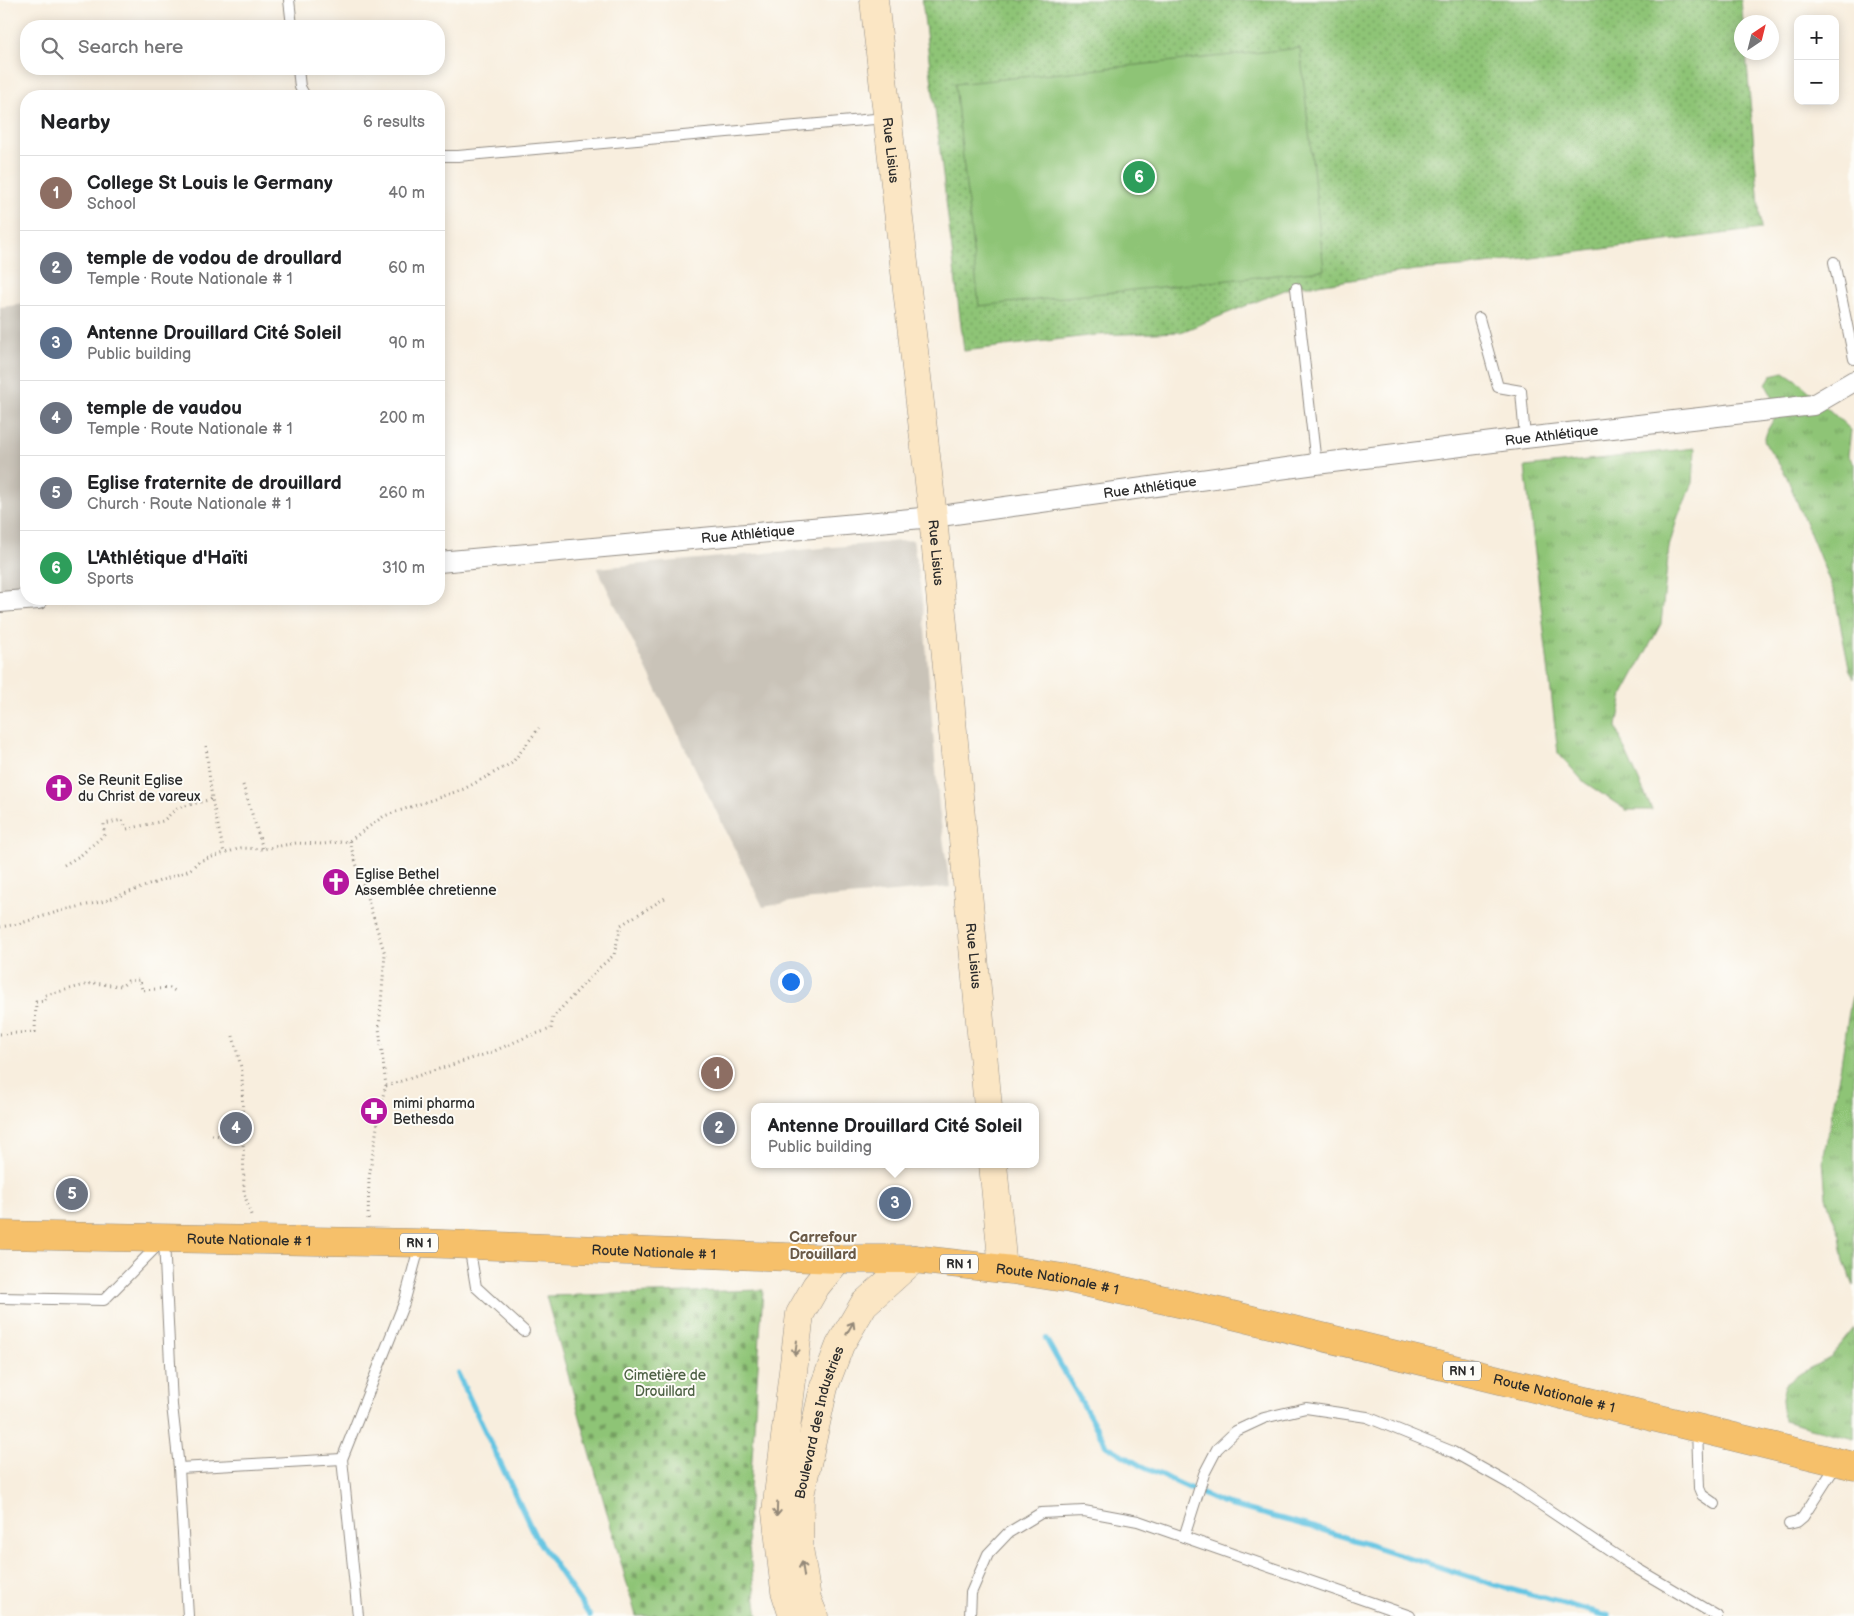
<!DOCTYPE html>
<html lang="en">
<head>
<meta charset="utf-8">
<style>
	body { margin:0; font-family:"Balsamiq Sans",sans-serif; background:#f6f6f6; color:#202124 }
	.controls { position:absolute; right:15px; top:15px; display:grid; overflow:hidden; border-radius:10px; box-shadow:0 2px 12px #0003 }
	.controls button { width:45px; height:45px; display:grid; place-items:center; padding:0; border:0; border-bottom:1px solid #e0e0e0; background:#fff; color:#202124; font:25px sans-serif }
	.compass { position:absolute; left:1734px; top:15px; width:45px; height:45px; border-radius:50%; background:#fff; box-shadow:0 2px 12px #0003; rotate:35deg }
	.you { position:absolute; left:790px; top:981px; width:18px; height:18px; margin:-12px; border:4px solid #fff; border-radius:50%; background:#1a73e8; box-shadow:0 0 0 8px #1a73e833 }
	.badge { display:grid; place-items:center; width:32px; height:32px; border-radius:50%; background:#d93025; color:#fff; font-size:16px; font-weight:700 }
	.pin { position:absolute; translate:-50% -50%; border:2px solid #fff; box-shadow:0 1px 5px #0006 }
	.popup { position:absolute; left:751px; top:1103px; width:288px; height:65px; box-sizing:border-box; display:grid; place-content:center; border-radius:10px; background:#fff; filter:drop-shadow(0 1px 4px #0005); font-size:16px; white-space:nowrap; color:#757577 }
	.popup b { font-size:19px; color:#202124 }
	.popup::after { content:''; position:absolute; left:50%; top:100%; margin-left:-10px; border:10px solid transparent; border-top-color:#fff }
	.list { margin:0; padding:0; list-style:none }
	h2 { display:flex; justify-content:space-between; align-items:center; height:65px; margin:0; padding:0 20px; font-size:21px }
	h2 small { font-size:16px; font-weight:400; color:#757577 }
	.list li { display:grid; grid-template-columns:32px 1fr auto; gap:15px; align-items:center; box-sizing:border-box; height:75px; padding:0 20px; border-top:1px solid #e0e0e0 }
	.list b { display:block; font-size:19px; white-space:nowrap }
	.list p { margin:0; font-size:16px; white-space:nowrap; color:#757577 }
	.list em { font-size:16px; font-style:normal; color:#757577 }
	.icon { flex:none; width:28px; height:28px; fill:none; stroke:currentColor; stroke-width:2; stroke-linecap:round; stroke-linejoin:round }
	.map { position:relative; flex:none; width:1854px; height:1616px; overflow:hidden }
	.search { position:absolute; background:#fff; box-shadow:0 2px 12px #0003; left:20px; top:20px; width:425px; height:55px; display:flex; align-items:center; gap:12px; box-sizing:border-box; padding:0 18px; border-radius:20px; color:#757577; font-size:19px }
	.panel { position:absolute; background:#fff; box-shadow:0 2px 12px #0003; left:20px; top:90px; width:425px; height:515px; border-radius:20px }
	.map>svg:first-child { display:block }
</style>
</head>
<body>
<div class="map">
<svg width="1854" height="1616" viewBox="0 0 1854 1616">
	<defs>
		<pattern id="grass-tufts" width="24" height="20" patternUnits="userSpaceOnUse" patternTransform="scale(1.25)"><rect width="24" height="20" fill="#8ec476"/><path d="M3 7l-1-3M5 7V3M7 7l1-3M15 17l-1-3M17 17v-4M19 17l1-3" fill="none" stroke="#749f61"/></pattern>
		<pattern id="cemetery-stones" width="16" height="16" patternUnits="userSpaceOnUse" patternTransform="scale(1.25)"><rect width="16" height="16" fill="#8ec476"/><path d="M2 7V4a2 2 0 0 1 4 0v3zM10 15v-3a2 2 0 0 1 4 0v3z" fill="#749f61"/></pattern>
		<pattern id="park-dots" width="8" height="8" patternUnits="userSpaceOnUse" patternTransform="scale(1.25)"><rect width="8" height="8" fill="#8ec476"/><path d="M2 2h.1M6 6h.1" fill="none" stroke="#749f61" stroke-width="1.8" stroke-linecap="round"/></pattern>
	</defs>
	<rect width="100%" height="100%" fill="#fdfcf7"/>
	<filter id="ink" filterUnits="userSpaceOnUse"><feTurbulence type="fractalNoise" baseFrequency=".02" numOctaves="2"/><feDisplacementMap in="SourceGraphic" scale="10" xChannelSelector="R" yChannelSelector="G"/><feConvolveMatrix kernelMatrix="1 2 1 2 8 2 1 2 1" color-interpolation-filters="sRGB"/></filter>
	<filter id="wash" filterUnits="userSpaceOnUse"><feTurbulence type="fractalNoise" baseFrequency=".0096" numOctaves="4" result="noise"/><feDisplacementMap in="SourceGraphic" scale="20" xChannelSelector="R" yChannelSelector="G"/><feGaussianBlur stdDeviation="1.12" result="paint"/><feColorMatrix in="noise" values="0 0 0 0 0 0 0 0 0 0 0 0 0 0 0 0 0 1.4 0 .05"/><feComposite in="paint" operator="in"/></filter>
	<g filter="url(#wash)">
		<rect width="100%" height="100%" fill="#f8eede"/>
		<g fill="#c9c3b8">
			<polygon points="26,304 26,594 0,597 0,307"/>
			<polygon points="913,540 923,605 939,809 950,887 802,900 763,907 597,568"/>
		</g>
		<g fill="url(#grass-tufts)" stroke="#5c7850">
			<polygon points="1784,372 1799,382 1851,430 1848,455 1854,464 1854,679 1849,668 1834,592 1786,475 1764,441 1768,429 1778,412 1773,398 1766,385 1771,375"/>
			<polygon points="1695,448 1693,483 1678,516 1669,547 1661,624 1623,694 1617,726 1621,741 1652,810 1626,810 1584,782 1558,753 1525,467"/>
			<polygon points="1854,989 1854,1286 1844,1262 1840,1236 1826,1198 1823,1160 1841,1064 1850,1005"/>
			<polygon points="1854,1328 1854,1439 1784,1421 1782,1399 1785,1384 1804,1371 1830,1358"/>
		</g>
		<polygon fill="url(#cemetery-stones)" stroke="#5c7850" points="763,1290 747,1534 758,1616 636,1616 546,1296"/>
		<polygon fill="url(#park-dots)" stroke="#5c7850" points="922,0 1741,0 1743,22 1742,22 1742,52 1746,53 1761,229 1461,267 1416,270 1318,285 1297,285 1181,332 1096,335 964,351"/>
		<polygon fill="#8ec476" stroke="#5c7850" points="1300,48 1324,270 979,306 955,84"/>
		<g fill="none" stroke-linecap="round" stroke-linejoin="round">
			<g stroke="#64c4e2" stroke-width="5.5">
				<polyline points="1046,1339 1106,1445 1141,1466 1222,1503 1316,1528 1502,1587 1609,1616"/>
				<polyline points="458,1374 535,1536 590,1616"/>
			</g>
		</g>
	</g>
	<g filter="url(#ink)">
		<g fill="none" stroke-linecap="round" stroke-linejoin="round">
			<defs>
				<g id="lane">
					<polyline points="289,0 292,26"/>
					<polyline points="298,69 300,87 305,96"/>
					<polyline points="439,156 458,156 886,118"/>
					<polyline points="1834,262 1854,359"/>
					<polyline points="1296,288 1316,464"/>
					<polyline points="1479,318 1498,387 1521,391 1525,438"/>
					<polyline points="164,1240 172,1405 179,1468 188,1616"/>
					<polyline points="469,1245 476,1287 524,1331"/>
					<polyline points="0,1298 104,1300 160,1243"/>
					<polyline points="1697,1429 1699,1488 1702,1495 1715,1504"/>
					<polyline points="179,1468 342,1459"/>
					<polyline points="1789,1524 1797,1522 1803,1517 1837,1464"/>
					<polyline points="1184,1537 1204,1474 1217,1449 1236,1431 1264,1418 1306,1408 1367,1417 1453,1452 1510,1484 1629,1564 1717,1616"/>
					<polyline points="358,1616 342,1459 404,1303 420,1244"/>
					<polyline points="970,1616 971,1593 988,1554 1008,1533 1041,1513 1084,1511 1138,1521 1410,1616"/>
				</g>
				<g id="street">
					<path id="s1" d="M439 562 933 517 1316 464 1525 438 1813 405 1854 381"/>
					<polyline points="0,602 38,599"/>
				</g>
				<g id="secondary">
					<path id="s2" d="M874 0 933 517 988 1107"/>
					<polyline points="993,1164 1003,1269"/>
					<polyline points="793,1616 785,1591 776,1512 800,1314 816,1286 838,1259"/>
					<path id="s3" d="M814 1616 807 1599 799 1548 800 1495 824 1387 840 1345 864 1304 914 1259"/>
				</g>
				<g id="primary">
					<path id="s4" d="M0 1235 420 1243 838 1259H914L1012 1270 1070 1279 1224 1313 1854 1466"/>
				</g>
			</defs>
			<use href="#lane" stroke="#928c84" stroke-width="12"/>
			<use href="#street" stroke="#928c84" stroke-width="22"/>
			<use href="#secondary" stroke="#928c84" stroke-width="29"/>
			<use href="#primary" stroke="#928c84" stroke-width="29"/>
			<g stroke="#928c84" stroke-width="3" stroke-dasharray="1 4" stroke-linecap="butt">
				<polyline points="206,746 212,799 224,853"/>
				<polyline points="243,785 263,849"/>
				<polyline points="349,841 385,954 379,1028 386,1086 381,1102 369,1178 368,1221"/>
				<polyline points="64,865 81,855 104,835 104,824 122,820 127,829 163,821 177,808 212,799"/>
				<polyline points="0,927 18,924 64,910 105,901 190,870 199,861 241,848 263,849 296,843 323,844 349,841 384,816 464,789 512,763 539,728"/>
				<polyline points="0,1034 35,1032 36,1002 45,1001 46,995 93,983 122,986 128,981 140,980 142,990 170,988 175,991"/>
				<polyline points="233,1036 242,1071 244,1193 252,1218"/>
				<polyline points="386,1086 492,1052 526,1037 551,1029 553,1017 599,968 614,955 621,925 665,898"/>
				<polyline points="212,1135 243,1138"/>
			</g>
			<use href="#lane" stroke="#fff" stroke-width="10"/>
			<use href="#street" stroke="#fff" stroke-width="20"/>
			<use href="#secondary" stroke="#fbe6c4" stroke-width="28"/>
			<use href="#primary" stroke="#f6c06b" stroke-width="28"/>
		</g>
		<defs><path id="oneway-shaft" d="M-6 0H5M1.5-3L5.5 0L1.5 3" fill="none" stroke-width="1.6" stroke-linecap="round" stroke-linejoin="round" transform="scale(1.25)"/></defs>
		<g stroke="#938878">
			<use href="#oneway-shaft" transform="translate(850 1328) rotate(-60)"/>
			<use href="#oneway-shaft" transform="translate(796 1348) rotate(97)"/>
			<use href="#oneway-shaft" transform="translate(777 1509) rotate(92)"/>
			<use href="#oneway-shaft" transform="translate(803 1569) rotate(-99)"/>
		</g>
	</g>
	<defs>
		<symbol id="church-disc" viewBox="-11 -11 22 22"><circle r="9.5" fill="#b5179e" stroke="#fdfcf7"/><path d="M-1.2-6h2.4v3.5h3.3v2.4h-3.3V6h-2.4V-.1h-3.3v-2.4h3.3Z" fill="#fff"/></symbol>
		<symbol id="pharmacy-disc" viewBox="-11 -11 22 22"><circle r="9.5" fill="#b5179e" stroke="#fdfcf7"/><path d="M-2-6h4v4h4v4h-4v4h-4v-4h-4v-4h4Z" fill="#fff"/></symbol>
	</defs>
	<g fill-rule="evenodd">
		<use href="#church-disc" x="43" y="772" width="32" height="32"/>
		<use href="#church-disc" x="320" y="866" width="32" height="32"/>
		<use href="#pharmacy-disc" x="358" y="1095" width="32" height="32"/>
	</g>
	<g text-anchor="middle" stroke-width="4" stroke-linejoin="round" paint-order="stroke">
		<g fill="#fdfcf7" stroke="#6a6a68" stroke-width="1">
			<rect x="400" y="1233.5" width="38" height="19" rx="4"/>
			<rect x="940" y="1254.5" width="38" height="19" rx="4"/>
			<rect x="1443" y="1361.5" width="38" height="19" rx="4"/>
		</g>
		<g font-size="12" font-weight="bold" fill="#2b2b2b">
			<text x="419" y="1247">RN 1</text>
			<text x="959" y="1268">RN 1</text>
			<text x="1462" y="1375">RN 1</text>
		</g>
		<g font-size="14" fill="#2b2b2b" stroke="#fdfcf7">
			<text dy="5" stroke="none"><textPath href="#s2" startOffset="151">Rue Lisius</textPath></text>
			<text dy="5" stroke="none"><textPath href="#s1" startOffset="1120">Rue Athlétique</textPath></text>
			<text dy="5" stroke="none"><textPath href="#s1" startOffset="715">Rue Athlétique</textPath></text>
			<text dy="5" stroke="none"><textPath href="#s1" startOffset="310">Rue Athlétique</textPath></text>
			<text dy="5" stroke="none"><textPath href="#s2" startOffset="556">Rue Lisius</textPath></text>
			<text dy="5" stroke="none"><textPath href="#s2" startOffset="961">Rue Lisius</textPath></text>
			<text dy="5" stroke="none"><textPath href="#s4" startOffset="249">Route Nationale # 1</textPath></text>
			<text dy="5" stroke="none"><textPath href="#s4" startOffset="654">Route Nationale # 1</textPath></text>
			<text dy="5" stroke="none"><textPath href="#s4" startOffset="1059">Route Nationale # 1</textPath></text>
			<text dy="5" stroke="none"><textPath href="#s4" startOffset="1569">Route Nationale # 1</textPath></text>
			<text dy="5" stroke="none"><textPath href="#s3" startOffset="198">Boulevard des Industries</textPath></text>
		</g>
		<g font-size="14" fill="#2b2b2b" stroke="#fdfcf7" text-anchor="start">
			<text x="78" y="785">Se Reunit Eglise<tspan x="78" dy="16">du Christ de vareux</tspan></text>
			<text x="355" y="879">Eglise Bethel<tspan x="355" dy="16">Assemblée chretienne</tspan></text>
			<text x="393" y="1108">mimi pharma<tspan x="393" dy="16">Bethesda</tspan></text>
		</g>
		<g font-size="14" fill="#4e6145" stroke="#fdfcf7">
			<text x="665" y="1380">Cimetière de<tspan x="665" dy="16">Drouillard</tspan></text>
		</g>
		<g font-size="15" font-weight="bold" fill="#6a5a47" stroke="#fdfcf7">
			<text x="823" y="1242">Carrefour<tspan x="823" dy="17">Drouillard</tspan></text>
		</g>
	</g>
</svg>
<div class="controls">
<button>+</button>
<button>−</button>
</div>
<svg class="compass" viewBox="-18 -18 36 36"><path d="M0-13l5 13h-10z" fill="#e53935"/><path d="M0 13l5-13h-10z" fill="#757577"/></svg>
<div class="you"></div>
<div class="pin badge" style="left:717px;top:1073px;background:#8d6e63">1</div>
<div class="pin badge" style="left:719px;top:1128px;background:#6b7280">2</div>
<div class="pin badge" style="left:895px;top:1203px;background:#5c6f8a">3</div>
<div class="popup"><b>Antenne Drouillard Cité Soleil</b>Public building</div>
<div class="pin badge" style="left:236px;top:1128px;background:#6b7280">4</div>
<div class="pin badge" style="left:72px;top:1194px;background:#6b7280">5</div>
<div class="pin badge" style="left:1139px;top:177px;background:#2e9e5b">6</div>
<div class="search"><svg class="icon" aria-label="search" viewBox="0 0 24 24"><circle cx="10" cy="10" r="6"/><path d="M15 15l6 6"/></svg>Search here</div>
<section class="panel">
<h2>Nearby<small>6 results</small></h2>
<ul class="list">
<li><span class="badge" style="background:#8d6e63">1</span><div><b>College St Louis le Germany</b><p>School</p></div><em>40 m</em></li>
<li><span class="badge" style="background:#6b7280">2</span><div><b>temple de vodou de droullard</b><p>Temple · Route Nationale # 1</p></div><em>60 m</em></li>
<li><span class="badge" style="background:#5c6f8a">3</span><div><b>Antenne Drouillard Cité Soleil</b><p>Public building</p></div><em>90 m</em></li>
<li><span class="badge" style="background:#6b7280">4</span><div><b>temple de vaudou</b><p>Temple · Route Nationale # 1</p></div><em>200 m</em></li>
<li><span class="badge" style="background:#6b7280">5</span><div><b>Eglise fraternite de drouillard</b><p>Church · Route Nationale # 1</p></div><em>260 m</em></li>
<li><span class="badge" style="background:#2e9e5b">6</span><div><b>L'Athlétique d'Haïti</b><p>Sports</p></div><em>310 m</em></li>
</ul>
</section>
</div>
</body>
</html>
